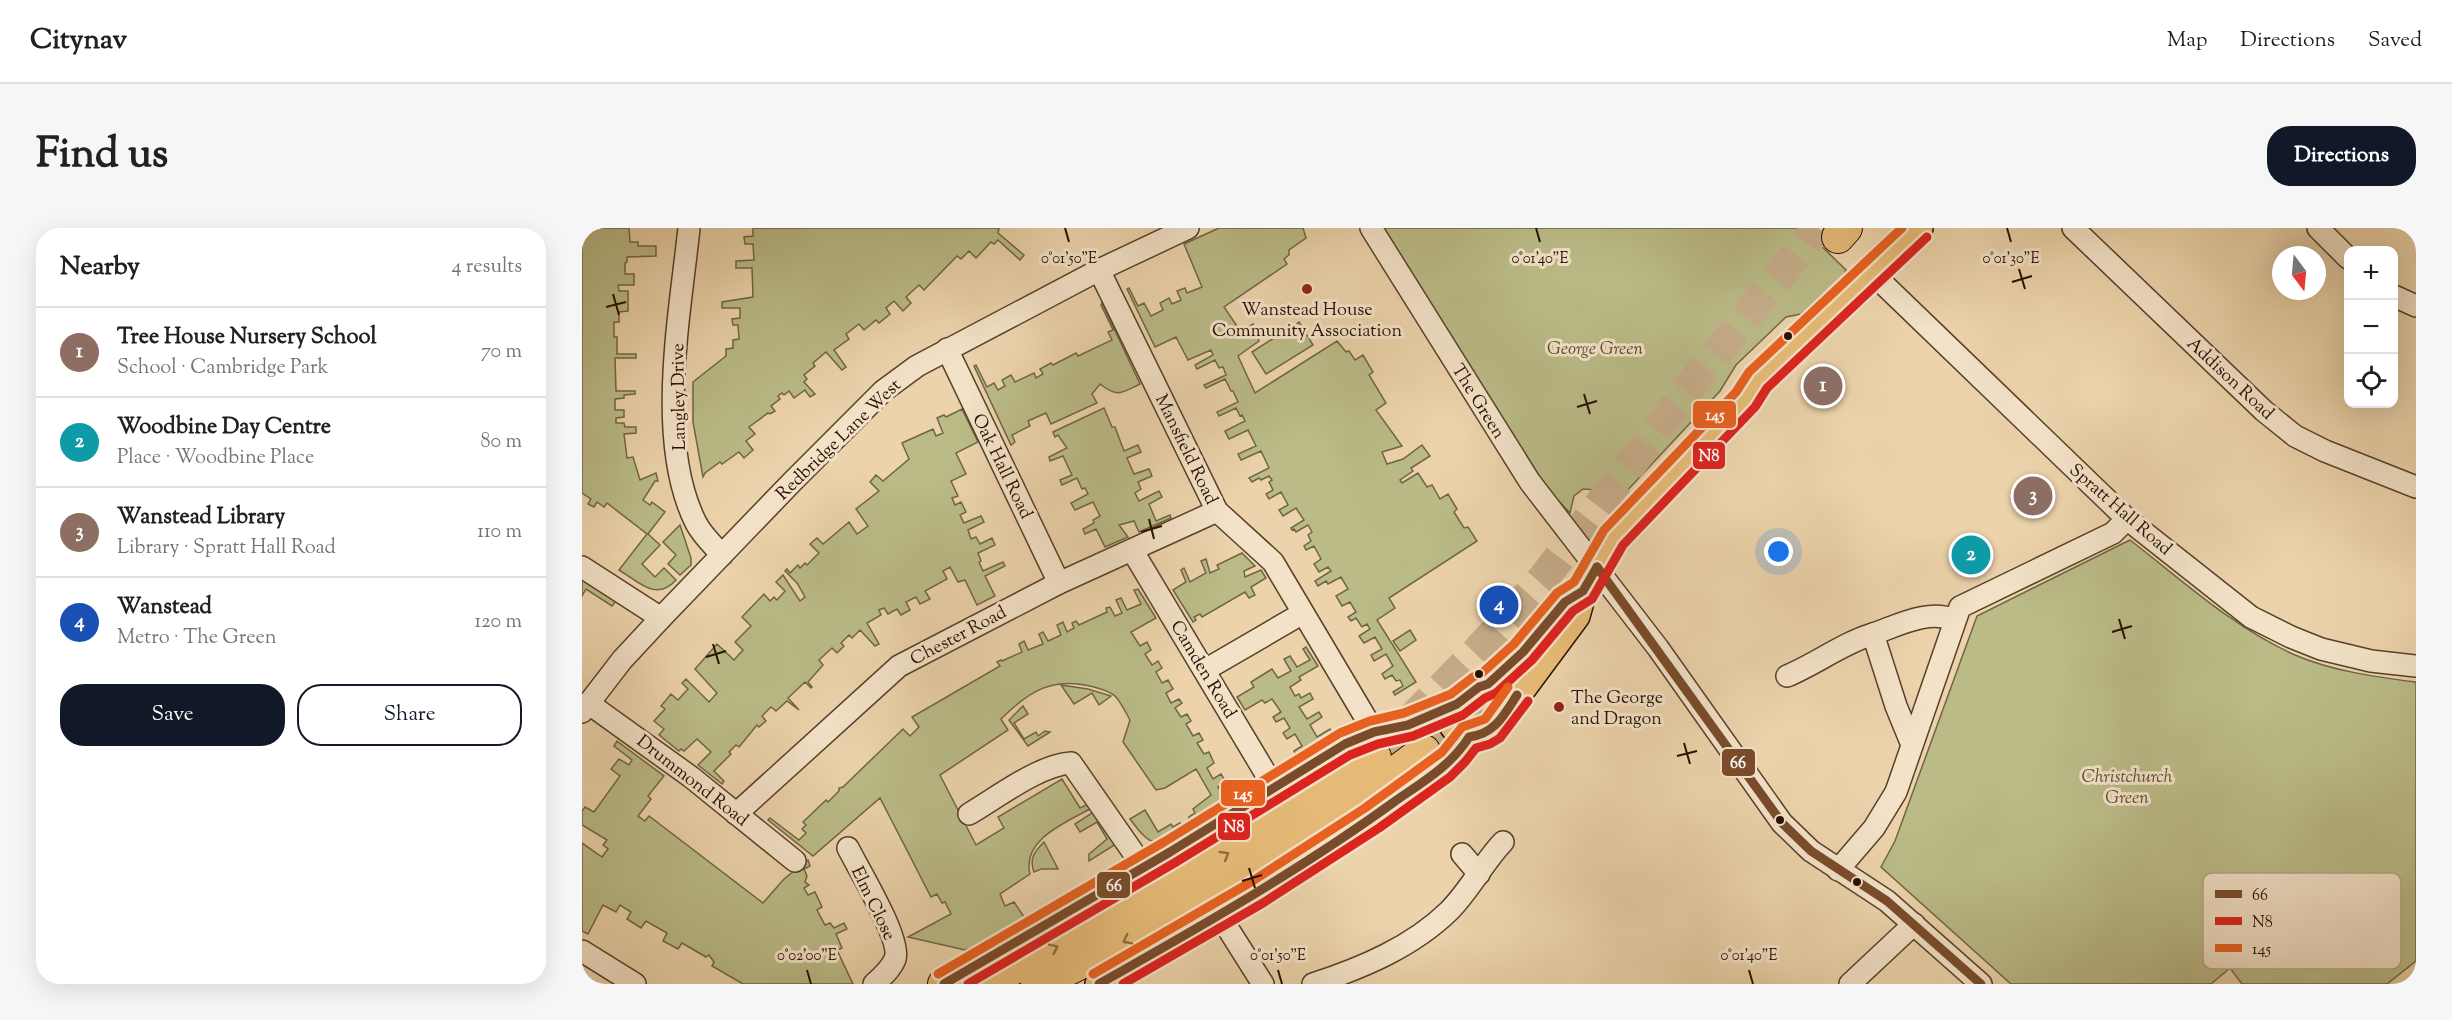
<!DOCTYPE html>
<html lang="en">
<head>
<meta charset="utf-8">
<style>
	body { margin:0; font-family:"Sorts Mill Goudy",serif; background:#f6f6f6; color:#202124 }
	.controls { position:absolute; right:18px; top:18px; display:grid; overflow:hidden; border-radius:12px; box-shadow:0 6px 24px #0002 }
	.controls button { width:54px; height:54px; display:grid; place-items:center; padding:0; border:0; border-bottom:2px solid #e0e0e0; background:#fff; color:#202124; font:30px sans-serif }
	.compass { position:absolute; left:1690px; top:18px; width:54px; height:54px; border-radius:50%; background:#fff; box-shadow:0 6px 24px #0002; rotate:164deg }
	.you { position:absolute; left:1197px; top:324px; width:21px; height:21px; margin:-15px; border:4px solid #fff; border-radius:50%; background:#1a73e8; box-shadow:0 0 0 9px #1a73e833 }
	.badge { display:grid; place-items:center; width:39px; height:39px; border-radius:50%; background:#111827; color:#fff; font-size:20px; font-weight:700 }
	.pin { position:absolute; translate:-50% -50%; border:3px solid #fff; box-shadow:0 2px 6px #0006 }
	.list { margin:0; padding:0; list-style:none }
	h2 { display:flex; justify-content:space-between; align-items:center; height:78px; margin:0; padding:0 24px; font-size:26px }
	h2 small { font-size:20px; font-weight:400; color:#757577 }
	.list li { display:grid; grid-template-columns:39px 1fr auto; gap:18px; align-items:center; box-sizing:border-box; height:90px; padding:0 24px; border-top:2px solid #e0e0e0 }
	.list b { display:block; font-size:22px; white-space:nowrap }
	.list p { margin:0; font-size:20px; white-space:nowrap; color:#757577 }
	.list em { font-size:20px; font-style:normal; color:#757577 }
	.actions { display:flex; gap:12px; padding:18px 24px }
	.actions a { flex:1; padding:14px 0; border:2px solid #111827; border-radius:24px; text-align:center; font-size:21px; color:#111827 }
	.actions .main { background:#111827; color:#fff }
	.icon { flex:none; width:33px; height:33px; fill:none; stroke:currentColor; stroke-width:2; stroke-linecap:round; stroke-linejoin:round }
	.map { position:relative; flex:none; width:1834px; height:756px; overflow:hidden; border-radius:24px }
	header { display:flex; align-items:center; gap:36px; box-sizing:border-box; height:84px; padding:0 30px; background:#fff; border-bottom:2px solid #e0e0e0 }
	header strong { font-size:28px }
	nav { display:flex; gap:33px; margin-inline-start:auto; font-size:21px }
	.intro { display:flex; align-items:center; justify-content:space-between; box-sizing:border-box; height:144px; padding:0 36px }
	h1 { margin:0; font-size:42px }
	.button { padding:15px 27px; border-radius:24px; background:#111827; color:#fff; font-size:21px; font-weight:700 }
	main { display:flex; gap:36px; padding:0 36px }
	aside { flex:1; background:#fff; border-radius:24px; box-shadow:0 6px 24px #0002 }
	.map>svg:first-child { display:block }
</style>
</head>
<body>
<header>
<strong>Citynav</strong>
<nav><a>Map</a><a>Directions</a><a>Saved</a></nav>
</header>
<div class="intro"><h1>Find us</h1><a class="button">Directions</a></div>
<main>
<aside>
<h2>Nearby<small>4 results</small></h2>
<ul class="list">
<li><span class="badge" style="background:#8d6e63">1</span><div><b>Tree House Nursery School</b><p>School · Cambridge Park</p></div><em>70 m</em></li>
<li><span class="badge" style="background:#0f9aa8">2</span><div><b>Woodbine Day Centre</b><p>Place · Woodbine Place</p></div><em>80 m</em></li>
<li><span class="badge" style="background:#8d6e63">3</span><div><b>Wanstead Library</b><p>Library · Spratt Hall Road</p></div><em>110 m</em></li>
<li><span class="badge" style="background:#1a4fb4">4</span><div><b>Wanstead</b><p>Metro · The Green</p></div><em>120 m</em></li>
</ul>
<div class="actions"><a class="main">Save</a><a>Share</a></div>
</aside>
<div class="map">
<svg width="1834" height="756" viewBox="0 0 1834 756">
	<rect width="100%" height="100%" fill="#ecd3ab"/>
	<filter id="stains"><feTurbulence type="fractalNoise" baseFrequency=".00333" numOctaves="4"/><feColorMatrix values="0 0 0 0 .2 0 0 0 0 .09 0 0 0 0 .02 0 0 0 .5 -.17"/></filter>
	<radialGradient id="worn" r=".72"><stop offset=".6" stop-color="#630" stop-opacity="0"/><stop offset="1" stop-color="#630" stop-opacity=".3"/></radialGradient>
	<g fill="#babb87" stroke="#706544" stroke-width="1.5">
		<path d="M11 0H47L48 14H56V18H74V28L45 29V34L43 35V46H52V57H36L37 63H46V83L37 84V94H32V109H35V126H54V130H33L34 163H53V166L42 167V170L33 171V182H42V189L34 190V195H42L43 199H54V205L42 206 45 230 51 229 58 252 74 245 76 253H73L61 272 68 277 70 274 83 284 66 306 78 317 60 336 73 349 82 340 94 352C74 374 57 354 37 342L65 306 25 275 22 279 15 274 12 279 6 276 9 271 0 265V3H11Z"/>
		<polygon points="171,0 417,0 416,5 442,27 438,32 416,12 412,16 409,14 394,30 387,23 379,31 375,28 342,62 337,57 324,69 329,75 321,83 312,73 304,80 308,86 297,95 294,92 282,102 277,96 264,106 267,111 252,122 264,139 260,142 244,124 231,135 233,138 222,147 225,151 222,154 233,166 228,169 223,162 212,170 207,163 202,167 200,165 196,168 198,171 189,178 193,183 188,186 186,185 167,199 173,206 164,213 171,222 162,230 157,224 140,236 138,234 123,245 121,249 111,194 111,154 144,128 144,121 151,120 151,112 157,111 156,97 151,97 150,91 158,90 158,80 140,80 140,74 171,69 170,40 154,40 154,33 172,32 171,16 163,16 162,9 171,8"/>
		<polygon points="637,0 721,0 724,10 707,22 707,27 702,31 705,36 642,79 659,104 671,96 677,113 656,128 673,165 755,113 764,124 767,123 773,132 781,127 791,144 787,147 804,175 794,182 820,218 800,224 805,236 821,231 840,217 848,228 829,240 831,243 818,252 820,255 836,245 845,259 850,257 858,271 866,266 875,281 872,284 882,300 886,299 895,313 807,370 813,380 795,392 834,454 813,467 811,464 821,458 818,452 814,453 810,447 803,451 800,446 811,438 804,426 792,433 789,427 800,421 793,409 782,415 777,408 788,401 785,396 780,399 774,390 769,393 766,389 774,384 768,374 760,378 754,368 766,361 759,349 746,356 744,353 736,358 733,353 749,343 746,339 737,344 732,336 739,331 732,318 724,322 722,318 729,313 726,307 730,304 726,297 714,304 712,301 710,302 709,300 722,292 714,280 701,288 697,282 706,277 699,264 687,271 684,266 691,262 687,254 690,252 687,248 679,252 677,250 670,254 667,250 687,240 679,223 659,232 656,226 674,218 666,202 647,211 643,203 663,193 660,187 658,188 654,180 637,188 635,184 656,174 651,163 649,163 643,151 624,160 622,157 644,147 641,139 637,140 633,132 615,141 613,137 631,127 629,122 606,132 594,109 573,119 545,61 547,60 556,78 562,75 569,88 581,82 578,75 587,70 590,76 599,72 595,63 603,60 605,65 620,59 602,16"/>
		<polygon points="797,0 1221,0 1264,42 1262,47 1219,86 1204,89 1154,137 1138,163 1028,281 1026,273 1016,262 1001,261 992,268 988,285 963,259"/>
		<path d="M520 75 558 156C539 165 536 170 518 156L510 166 515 175 469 196 464 185 446 193 448 198 430 207 433 214 429 217 392 138 394 137 405 159 412 155 416 162 423 158 420 152 429 147 433 154 452 145 454 150 461 146 458 141 469 135 471 137 494 125 496 128 530 112 526 104 531 102 519 77Z"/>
		<polygon points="717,94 731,117 684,146 670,124"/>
		<polygon points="522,180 530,199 533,199 542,223 556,217 559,224 545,230 552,246 567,241 570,248 556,254 559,261 553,265 557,273 577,263 580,269 567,276 574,293 588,287 589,290 557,304 552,293 537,297 546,309 523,319 514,301 503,306 501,301 512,295 511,292 518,288 511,274 493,282 489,275 506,266 503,260 500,261 495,250 480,257 478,252 490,247 481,228 468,233 467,229 485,220 476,207 473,209 471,204"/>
		<polygon points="380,181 396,214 374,225 384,246 369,253 376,268 370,270 373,277 379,274 384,284 378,287 382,295 399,288 402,294 386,302 389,311 394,309 398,316 410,310 413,317 396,325 399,333 397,334 401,343 421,334 423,338 403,348 413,368 395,377 383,352 376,354 368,339 361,343 365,351 343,363 348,371 338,376 334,369 324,374 328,382 319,387 315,381 306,386 302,380 297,382 299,387 285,395 297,416 293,418 278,402 270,410 267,407 259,415 262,418 255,425 250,420 237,432 241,437 226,454 230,459 229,460 223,454 206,470 217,482 205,473 194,483 189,479 180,488 184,493 177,499 175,497 157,519 154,517 147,524 149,526 132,543 142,553 140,556 116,537 129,524 115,511 102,523 99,521 97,523 77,507 82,501 72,493 83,481 79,478 89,466 96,472 106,461 100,455 104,451 127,474 135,465 113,441 135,416 152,432 161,422 153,414 169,398 160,389 182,366 188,373 192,369 195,372 203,363 194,354 201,347 218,373 223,369 215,355 203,343 205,341 208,345 216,337 218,340 223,335 225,337 237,325 228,316 235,310 241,316 267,294 275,306 286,298 274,281 297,263 288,254 294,247 301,253 327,231 320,215 351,201 354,208 361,205 355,190 362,187 364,189"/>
		<polygon points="98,297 109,330 109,337 98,347 86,336 94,327 81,314"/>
		<path d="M1548 312C1601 353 1652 400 1713 427 1750 443 1794 449 1834 454V733L1805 756H1660L1648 740 1629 756H1429L1299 639 1313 613 1395 388Z"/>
		<polygon points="660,325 673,338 662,343 663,349 679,342 684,350 669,359 673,367 667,370 663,364 620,389 618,386 612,389 614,392 611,394 591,362 604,354 599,342 602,340 608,354 624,345 619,333 624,331 628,345 637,341 635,337"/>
		<polygon points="0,350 34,373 30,378 4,361 0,368"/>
		<path d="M556 361 574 390 549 404 558 418 565 414 569 422 563 426 570 437 576 433 580 440 574 444 580 455 586 452 591 461 584 465 589 475 597 471 600 475 593 480 599 489 605 486 609 493 604 496 611 508 617 505 621 512 615 515 622 526 627 524 632 535 625 540 631 551 639 546 644 554 636 559 643 570 634 575 640 585 612 601 607 593V589L613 585 611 581 629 567 614 541 583 560 574 562 541 514 548 492C544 485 539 474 533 468 528 463 518 461 512 459 471 448 447 463 419 491L426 502 358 547 394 617 422 600 416 589 480 551 498 580 508 575 513 578C488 593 439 610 448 646L418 666 423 678 432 674 442 689 455 682 460 689 402 717 383 722 326 709 369 686 363 674 360 675 355 666 349 669 298 570 231 628 186 592 188 590 217 612 224 605 220 601 224 597 221 594 244 572 246 574 257 563V560L261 559 321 501 328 508 337 499 330 489 418 438 415 434 419 432 420 433 440 424 437 416 442 413 446 422 461 416 457 406 461 404 466 413 479 407 475 397 481 394 485 404 492 400 490 395 494 393 497 397 525 384 524 380 528 379 533 388 540 385 534 372 539 370 545 382 559 376 552 362Z"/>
		<polygon points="828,402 834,412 818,423 811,413"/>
		<polygon points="724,419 736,438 717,449 719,452 708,459 713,468 717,466 719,470 728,465 731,471 717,479 725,491 737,484 740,489 728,497 735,509 748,501 750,505 714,526 712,523 720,518 713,506 705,511 701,505 708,500 702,490 694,494 691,489 699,484 690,471 683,475 680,472 663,482 655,469 672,459 669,454 690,441 696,450 709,443 702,431 708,428 715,439 728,432 721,421"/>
		<polygon points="479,457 506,461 529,468 517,477 510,465 492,476"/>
		<polygon points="901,467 908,487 887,504 879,480"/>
		<polygon points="441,478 446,486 432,495 442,511 454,504 456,508 463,503 468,504 446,518 427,492"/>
		<polygon points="854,505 859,509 862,518 859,525 802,541 795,514"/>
		<polygon points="35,513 82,548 66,568 69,571 56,588 63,593 67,588 181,675 202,651 226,632 228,638 222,641 225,648 223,654 227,657 222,660 226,667 233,664 240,679 235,682 243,697 248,695 252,700 262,695 265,701 254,706 260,720 255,722 271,756 161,756 130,738 132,734 127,727 124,729 100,715 96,721 81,713 85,705 64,693 59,700 45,691 49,684 38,677 34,684 21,677 6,706 0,703 0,615 20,629 26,621 21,617 25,612 0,597 0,583 3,579 12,584 38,548 29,541 37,531 47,537 50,532 32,518"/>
		<polygon points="516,581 534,616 507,633 507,626 525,611 515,594 498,604 493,596"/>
		<path d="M563 582 576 604 589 596 591 599 598 595 604 600C573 618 571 622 548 591Z"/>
		<path d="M462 614 476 641H459L452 644C447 631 452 624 462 614Z"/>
	</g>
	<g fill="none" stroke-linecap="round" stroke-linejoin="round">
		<g stroke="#c5ac89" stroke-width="32" stroke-dasharray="32 16" stroke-linecap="butt">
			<polyline points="842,523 889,473"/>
			<polyline points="793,529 895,424 961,351 1113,152 1236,0"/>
		</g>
		<defs>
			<g id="minor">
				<path d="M107 0C98 87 73 214 114 295 120 307 131 317 140 327"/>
				<polyline points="789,0 948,254 1076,420 1200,595 1229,623 1305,673 1399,756"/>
				<polyline points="1491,0 1682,183 1713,208 1743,223 1834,259"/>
				<polyline points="1736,0 1766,30"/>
				<polyline points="517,42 635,283 691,334 792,504"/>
				<polyline points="1291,46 1545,291 1669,389 1709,409 1739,421 1789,433 1834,438"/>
				<polyline points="1812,68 1834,78"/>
				<polyline points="365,121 477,355"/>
				<polyline points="550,322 693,561"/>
				<polyline points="0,339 79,390"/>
				<polyline points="623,442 721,385"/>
				<path d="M1205 448C1234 436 1261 415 1291 406"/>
				<polyline points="6,475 109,549 213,633"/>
				<polyline points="0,484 40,432 79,390 210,254 301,163 335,138 517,42 606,0"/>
				<path d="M1330 517 1314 478 1291 406C1317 397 1346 381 1373 392"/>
				<polyline points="154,586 317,438 477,355 635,283"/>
				<path d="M387 586C416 569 457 537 489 535L562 640"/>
				<path d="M266 620C276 640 320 712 313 731 309 741 300 749 292 756"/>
				<polyline points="880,626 897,646"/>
				<polyline points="1256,642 1292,600 1314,564 1378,379 1531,305 1545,291"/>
				<polyline points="638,688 681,756"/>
				<polyline points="0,723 53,756"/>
				<path d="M731 756C780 740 830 719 867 683 888 662 901 635 921 614"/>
				<polyline points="1268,756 1332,696"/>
			</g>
			<g id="major">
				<path d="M1001 363 983 374 941 424 906 456 887 465 875 476 870 486 872 499C893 518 916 504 925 481L994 388 1001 363 1031 310 1164 171 1176 152 1337 0"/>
				<polyline points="562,640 693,561 763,516 792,504 826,497 875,476"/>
				<polyline points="517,756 689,657 805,579 872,531 887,509"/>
			</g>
			<g id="highway">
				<polyline points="1256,9 1264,0"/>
				<polyline points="362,756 562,640"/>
				<path d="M401 756C440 735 481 717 520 697 615 646 706 591 793 529"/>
				<path d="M455 756C592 692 721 615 842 523"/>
			</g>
		</defs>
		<use href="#minor" stroke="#58402b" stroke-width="24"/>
		<use href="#major" stroke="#270f00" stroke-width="30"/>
		<use href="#highway" stroke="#270f00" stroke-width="34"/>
		<use href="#minor" stroke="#f3e2c8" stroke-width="21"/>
		<use href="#major" stroke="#e6ba76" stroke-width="27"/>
		<use href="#highway" stroke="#e6ba76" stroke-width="32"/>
		<defs>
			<g id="bus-1">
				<polyline points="1015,339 1200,595 1229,623 1305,673 1399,756"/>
				<polyline points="362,756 588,624 763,516 792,504 826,497 875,476 897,459 906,456 941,424 983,374 1001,363 1015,339"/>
				<path d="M517 756C618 699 718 642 812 574 839 555 869 538 887 509 913 506 922 487 935 467"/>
			</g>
			<g id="bus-2">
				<polyline points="386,756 594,634 768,527 796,516 831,508 881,487 903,470 914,465 950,432 991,383 1010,371 1041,317 1173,179 1185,160 1345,9"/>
				<polyline points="541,756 681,675 797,600 868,549 883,534 894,520 908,516 918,510 946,473"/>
			</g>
			<g id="bus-3">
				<polyline points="356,746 582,614 758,505 788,493 822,485 869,466 891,449 900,445 932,416 975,365 992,354 1022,302 1154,164 1167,144 1320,0"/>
				<polyline points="511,746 669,654 783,580 860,524 880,499 903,491 926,459"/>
			</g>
		</defs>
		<use href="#bus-1" stroke="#f3e2c8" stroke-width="14"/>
		<use href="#bus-2" stroke="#f3e2c8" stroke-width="14"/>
		<use href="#bus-3" stroke="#f3e2c8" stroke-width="14"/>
		<use href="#bus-1" stroke="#7a4b2a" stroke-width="9"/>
		<use href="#bus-2" stroke="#dc241f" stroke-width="9"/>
		<use href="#bus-3" stroke="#e86120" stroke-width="9"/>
	</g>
	<defs><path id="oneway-chevron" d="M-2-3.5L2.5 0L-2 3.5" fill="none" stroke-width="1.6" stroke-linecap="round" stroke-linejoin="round" transform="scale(1.5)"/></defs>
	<g stroke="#906d41">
		<use href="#oneway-chevron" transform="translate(643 627) rotate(-31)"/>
		<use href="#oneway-chevron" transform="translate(545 712) rotate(153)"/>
		<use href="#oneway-chevron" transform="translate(472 720) rotate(-26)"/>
	</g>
	<path fill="none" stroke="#270f00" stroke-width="2" d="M483 0 487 14M954 0 958 14M1425 0 1429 14M1437 41 1443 61M1430 54 1450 48M31 66 37 87M24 79 44 74M1002 166 1008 186M995 179 1015 173M567 291 572 311M559 304 580 298M1537 391 1543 411M1530 404 1550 398M131 416 137 436M124 429 144 423M1102 515 1108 536M1095 528 1115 523M667 640 673 660M660 653 680 647M225 742 229 756M696 742 700 756M1167 742 1171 756"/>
	<g fill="#8f2418" stroke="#f3e2c8" stroke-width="2">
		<circle cx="725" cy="61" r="6"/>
		<circle cx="977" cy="479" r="6"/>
	</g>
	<g fill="#270f00" stroke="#f3e2c8" stroke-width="2">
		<circle cx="1206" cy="108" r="5"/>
		<circle cx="897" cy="446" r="5"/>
		<circle cx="1198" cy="592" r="5"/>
		<circle cx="1275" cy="654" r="5"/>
	</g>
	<g text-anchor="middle" stroke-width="6" stroke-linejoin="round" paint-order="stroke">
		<g font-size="18" fill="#270f00" stroke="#f3e2c8">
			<text x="725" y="87">Wanstead House<tspan x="725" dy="21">Community Association</tspan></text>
			<text x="989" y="475" text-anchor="start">The George<tspan x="989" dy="21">and Dragon</tspan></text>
		</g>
		<g font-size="18" font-style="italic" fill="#5a4b2f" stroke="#f3e2c8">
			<text x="1013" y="126">George Green</text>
			<text x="1545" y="554">Christchurch<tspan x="1545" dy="21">Green</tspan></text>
		</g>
		<g font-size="18" fill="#270f00" stroke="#f3e2c8">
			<text transform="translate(1649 150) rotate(43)" y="6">Addison Road</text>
			<text transform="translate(96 169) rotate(-91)" y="6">Langley Drive</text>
			<text transform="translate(897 173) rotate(58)" y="6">The Green</text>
			<text transform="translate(256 211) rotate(-44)" y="6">Redbridge Lane West</text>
			<text transform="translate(605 221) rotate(64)" y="6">Mansfield Road</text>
			<text transform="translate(421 238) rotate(64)" y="6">Oak Hall Road</text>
			<text transform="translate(1539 281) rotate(41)" y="6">Spratt Hall Road</text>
			<text transform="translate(376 407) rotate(-28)" y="6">Chester Road</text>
			<text transform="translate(622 441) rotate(59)" y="6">Camden Road</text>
			<text transform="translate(111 552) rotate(38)" y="6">Drummond Road</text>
			<text transform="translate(292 675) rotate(64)" y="6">Elm Close</text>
		</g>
	</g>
	<rect x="1621" y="645" width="198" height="96" rx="9" fill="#f3e2c8" stroke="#b6a38c" stroke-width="1.5"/>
	<rect x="1633" y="662" width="27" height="8" fill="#7a4b2a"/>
	<rect x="1633" y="689" width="27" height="8" fill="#dc241f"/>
	<rect x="1633" y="716" width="27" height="8" fill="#e86120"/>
	<g font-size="16" fill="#270f00">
		<text x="1670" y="672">66</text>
		<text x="1670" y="699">N8</text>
		<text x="1670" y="726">145</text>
	</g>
	<g font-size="15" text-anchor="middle" fill="#270f00" stroke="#f3e2c8" stroke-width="6" stroke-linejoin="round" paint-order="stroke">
		<text x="487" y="35">0°01'50"E</text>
		<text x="958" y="35">0°01'40"E</text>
		<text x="1429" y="35">0°01'30"E</text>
		<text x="225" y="732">0°02'00"E</text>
		<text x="696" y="732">0°01'50"E</text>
		<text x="1167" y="732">0°01'40"E</text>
	</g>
	<g stroke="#f3e2c8" stroke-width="2">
		<rect x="1110" y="172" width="45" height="29" rx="6" fill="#e86120"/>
		<rect x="1110" y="213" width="34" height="29" rx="6" fill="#dc241f"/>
		<rect x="1139" y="520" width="35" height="29" rx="6" fill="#7a4b2a"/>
		<rect x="638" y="551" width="46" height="28" rx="6" fill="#e86120"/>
		<rect x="635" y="584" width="34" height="29" rx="6" fill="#dc241f"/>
		<rect x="514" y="643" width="35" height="28" rx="6" fill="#7a4b2a"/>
	</g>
	<g font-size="16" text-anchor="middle" font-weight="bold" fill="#fff">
		<text x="1133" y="192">145</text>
		<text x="1127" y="233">N8</text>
		<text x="1156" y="540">66</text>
		<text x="661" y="571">145</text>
		<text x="652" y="604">N8</text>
		<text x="532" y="663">66</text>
	</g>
	<rect width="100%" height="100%" filter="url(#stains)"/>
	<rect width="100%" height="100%" fill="url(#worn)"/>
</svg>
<div class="controls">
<button>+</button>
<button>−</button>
<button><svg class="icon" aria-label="locate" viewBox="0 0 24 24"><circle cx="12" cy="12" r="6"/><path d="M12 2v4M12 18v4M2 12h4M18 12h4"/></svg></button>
</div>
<svg class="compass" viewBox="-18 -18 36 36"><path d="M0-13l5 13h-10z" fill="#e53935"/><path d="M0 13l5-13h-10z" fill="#757577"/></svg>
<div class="you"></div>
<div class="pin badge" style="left:1241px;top:158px;background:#8d6e63">1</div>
<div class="pin badge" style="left:1389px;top:327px;background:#0f9aa8">2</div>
<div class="pin badge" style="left:1451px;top:268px;background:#8d6e63">3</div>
<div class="pin badge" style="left:917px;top:377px;background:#1a4fb4">4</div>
</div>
</main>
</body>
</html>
